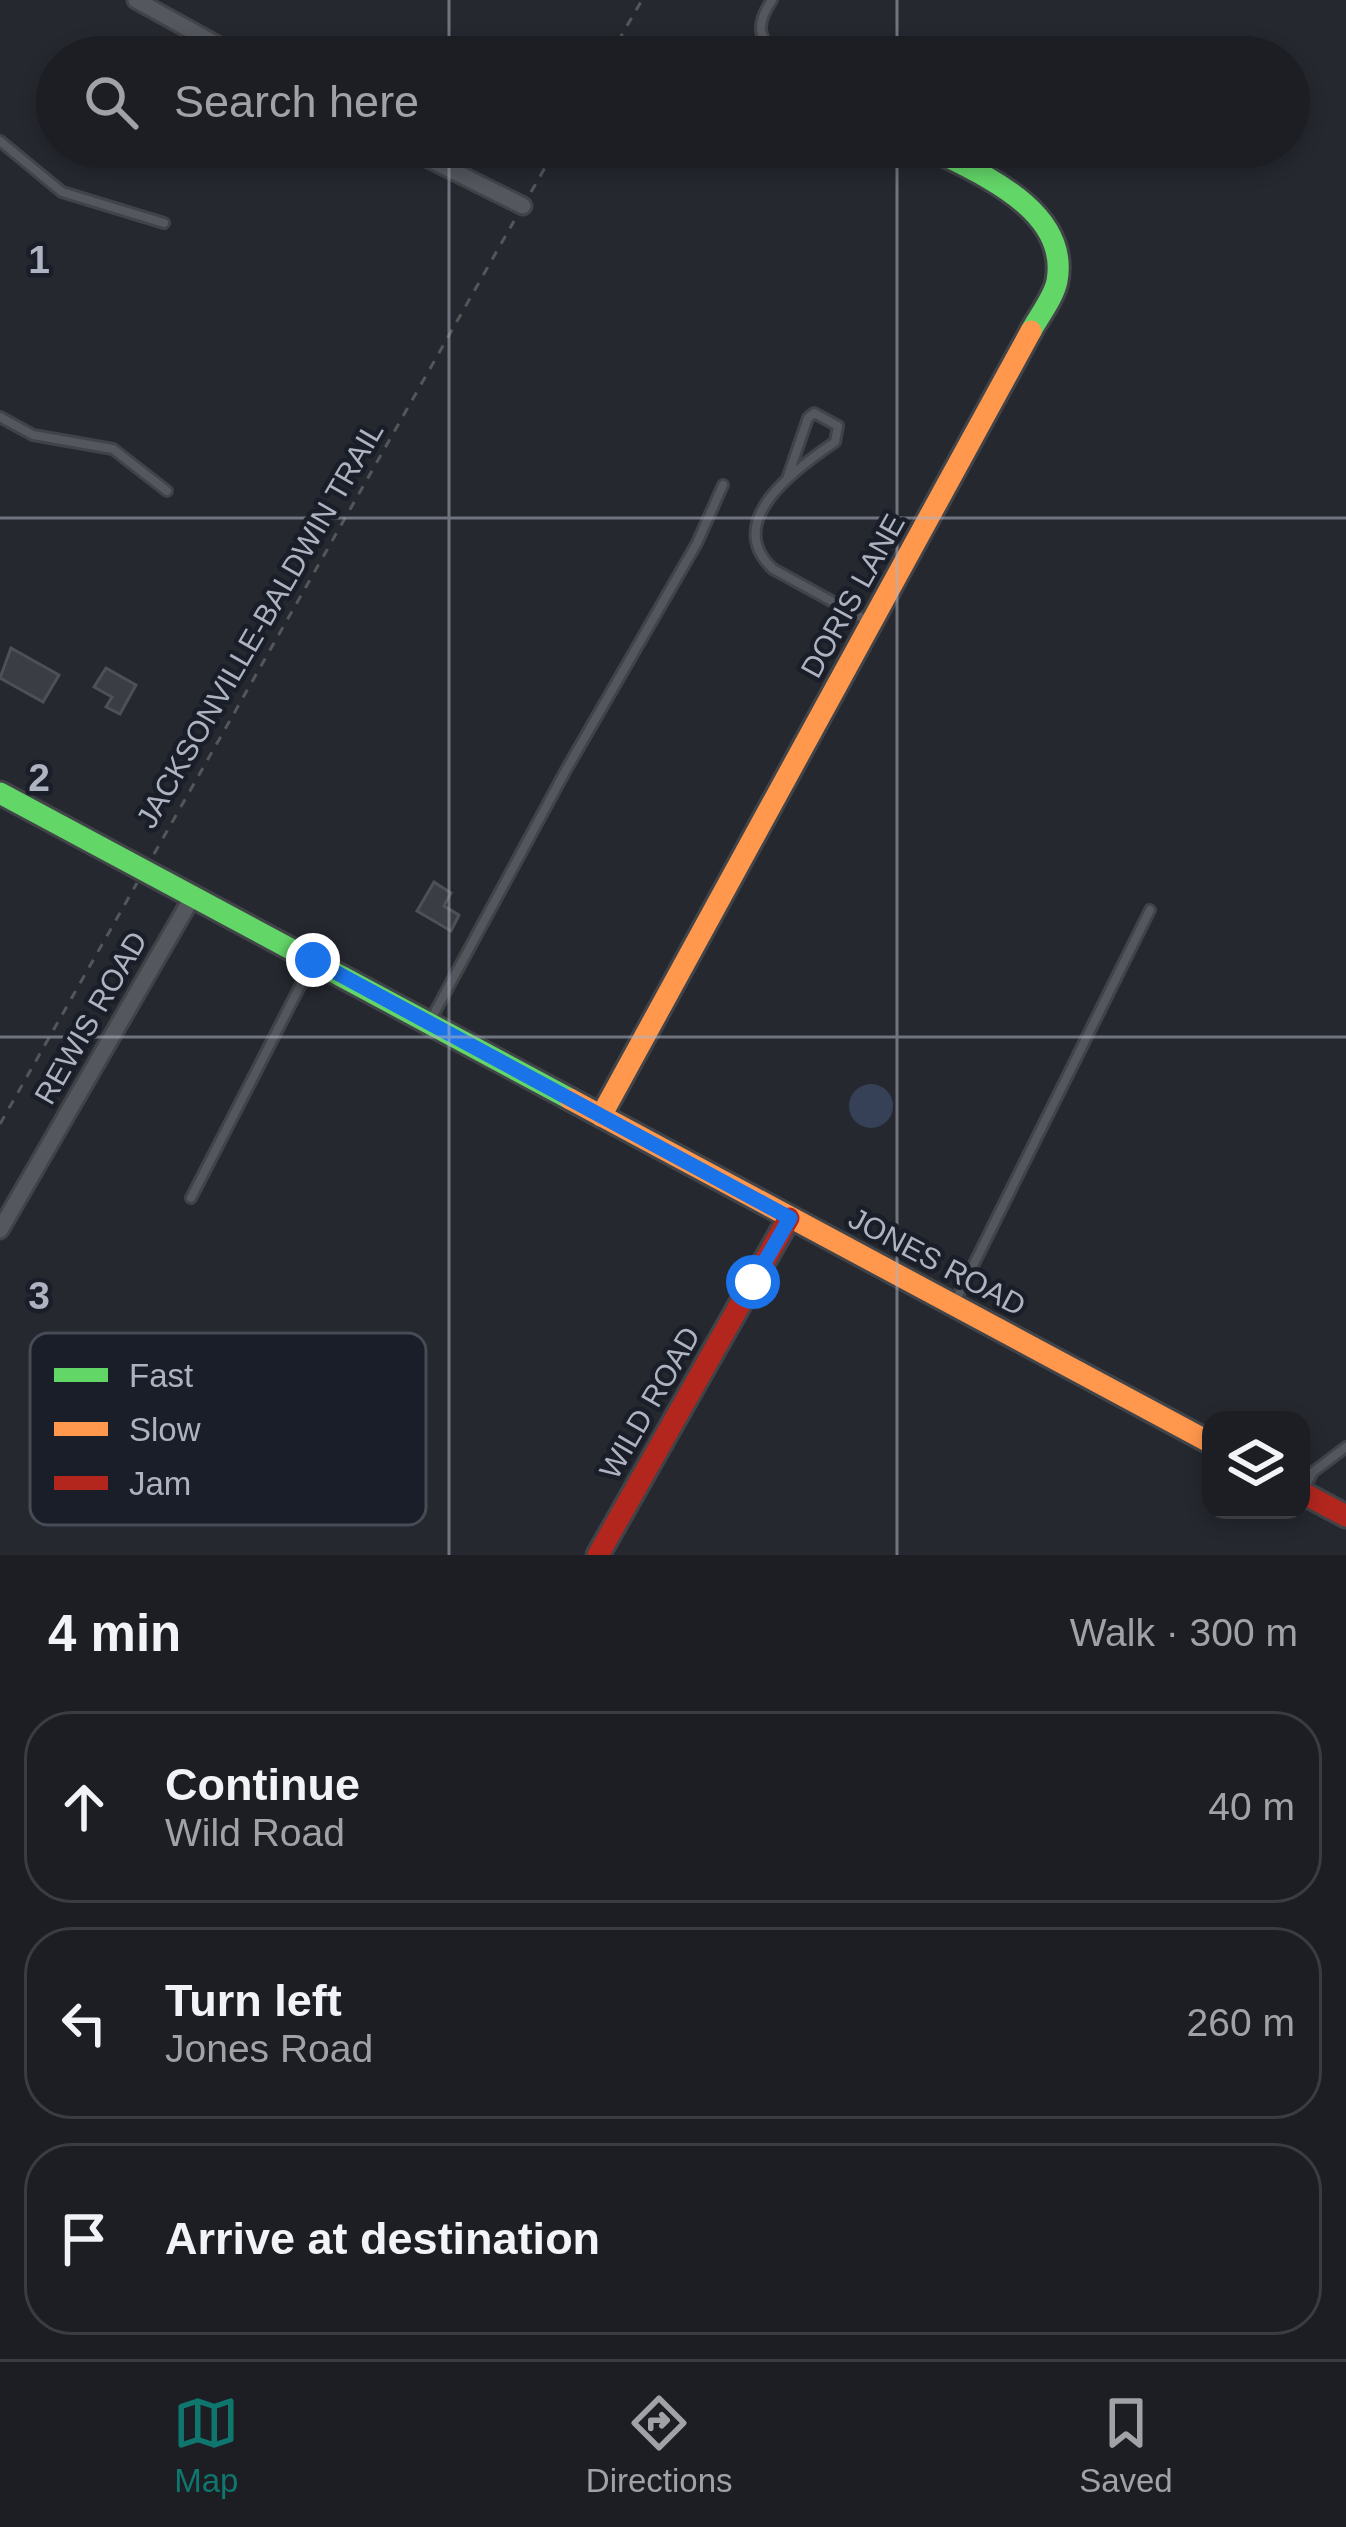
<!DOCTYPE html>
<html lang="en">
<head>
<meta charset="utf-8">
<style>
	body { margin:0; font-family:Arial,sans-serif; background:#25272b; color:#f1f3f6 }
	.controls { position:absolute; right:36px; bottom:36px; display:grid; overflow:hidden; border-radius:24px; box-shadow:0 6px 18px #0003 }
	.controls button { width:108px; height:108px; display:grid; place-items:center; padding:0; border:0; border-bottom:3px solid #3a3c41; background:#1c1e23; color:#f1f3f6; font:60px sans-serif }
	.stop { position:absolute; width:36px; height:36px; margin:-27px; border:9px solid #1a73e8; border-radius:50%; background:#fff }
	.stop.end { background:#1a73e8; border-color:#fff; box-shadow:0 3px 12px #0008 }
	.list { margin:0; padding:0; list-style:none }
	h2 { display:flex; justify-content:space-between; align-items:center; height:156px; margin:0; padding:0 48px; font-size:51px }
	h2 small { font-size:39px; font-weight:400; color:#a0a2a6 }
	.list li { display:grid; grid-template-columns:78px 1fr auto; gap:36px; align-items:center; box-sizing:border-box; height:192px; margin:0 24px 24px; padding:0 24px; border:3px solid #3a3c41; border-radius:48px }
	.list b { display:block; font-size:45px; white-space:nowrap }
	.list p { margin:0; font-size:39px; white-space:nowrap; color:#a0a2a6 }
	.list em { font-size:39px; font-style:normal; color:#a0a2a6 }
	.icon { flex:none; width:66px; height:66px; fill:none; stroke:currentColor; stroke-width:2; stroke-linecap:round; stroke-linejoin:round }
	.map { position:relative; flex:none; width:1346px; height:1555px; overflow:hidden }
	.search { position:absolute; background:#1c1e23; box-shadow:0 6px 18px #0003; left:36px; right:36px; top:36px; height:132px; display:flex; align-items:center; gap:30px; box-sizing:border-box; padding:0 42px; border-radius:66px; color:#a0a2a6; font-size:45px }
	.sheet { height:804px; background:#1c1e23 }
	nav { display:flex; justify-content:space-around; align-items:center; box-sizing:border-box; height:168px; border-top:3px solid #3a3c41; background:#1c1e23; font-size:33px; color:#a0a2a6 }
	nav a { display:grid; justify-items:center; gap:6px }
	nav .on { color:#0f766e }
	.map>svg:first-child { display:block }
</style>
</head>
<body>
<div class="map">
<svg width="1346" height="1555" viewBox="0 0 1346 1555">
	<rect width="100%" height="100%" fill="#25282f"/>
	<circle fill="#364157" cx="871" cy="1106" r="22"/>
	<g fill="#3a3d43" stroke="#4d5057" stroke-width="3">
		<polygon points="11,648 59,675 43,702 0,678"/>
		<polygon points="106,668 136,685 120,714 106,707 112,697 94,687"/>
		<polygon points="434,882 451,893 444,906 459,915 451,931 417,911"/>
	</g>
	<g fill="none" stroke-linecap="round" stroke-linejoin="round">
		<defs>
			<g id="lane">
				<path d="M772 0C755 25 757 40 782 57"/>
				<polyline points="0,141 62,192 164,223"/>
				<polyline points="0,417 33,435 113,449 167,491"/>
				<path d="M788 476 808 418 814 413 838 426 835 442C798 467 721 521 773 569L866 620"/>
				<polyline points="430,1021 566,770 697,543 723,485"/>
				<polyline points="191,1198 313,961"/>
				<polyline points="954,1304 1150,910"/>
				<polyline points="1303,1491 1313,1472 1346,1447"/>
			</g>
			<g id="street">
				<polyline points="136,0 239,57"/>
				<polyline points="405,147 523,206"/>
				<polyline points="0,1230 193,896"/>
			</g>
			<g id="fast">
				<path d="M928 147C978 173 1070 209 1057 281 1054 297 1039 316 1031 331"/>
				<polyline points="0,793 570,1099"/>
			</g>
			<g id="slow">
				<polyline points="570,1099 1211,1443"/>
				<polyline points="601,1116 1031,331"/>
			</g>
			<g id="jam">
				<polyline points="1301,1492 1346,1516"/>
				<polyline points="598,1555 789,1218"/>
			</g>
		</defs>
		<use href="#lane" stroke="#404348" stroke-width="14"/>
		<use href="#street" stroke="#404348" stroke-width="21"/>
		<use href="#fast" stroke="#404348" stroke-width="27"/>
		<use href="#slow" stroke="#404348" stroke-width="27"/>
		<use href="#jam" stroke="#404348" stroke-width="27"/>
		<g stroke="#53565b" stroke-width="3" stroke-dasharray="9 9" stroke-linecap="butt">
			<polyline points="609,57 642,0"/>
			<polyline points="531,192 557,147"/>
			<polyline points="154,854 514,221"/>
			<polyline points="0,1124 137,883"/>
		</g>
		<use href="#lane" stroke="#54575e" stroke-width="8"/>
		<use href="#street" stroke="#54575e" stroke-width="15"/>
		<use href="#fast" stroke="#63d668" stroke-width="21"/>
		<use href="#slow" stroke="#ff974d" stroke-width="21"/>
		<use href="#jam" stroke="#b3261e" stroke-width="21"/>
	</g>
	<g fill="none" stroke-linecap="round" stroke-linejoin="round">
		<polyline stroke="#1a73e8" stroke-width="15" points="313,960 790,1218 753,1282"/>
	</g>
	<path fill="none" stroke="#aeb3c1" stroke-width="3" stroke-opacity="0.55" d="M449 0V57M897 0V57M449 147V1555M897 147V1555M0 518H1346M0 1037H1346"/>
	<g text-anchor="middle" stroke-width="9" stroke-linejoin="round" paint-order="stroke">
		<g font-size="30" fill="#aeb3c1" stroke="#1a1e28">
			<text transform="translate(853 596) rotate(-61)" y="10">DORIS LANE</text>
			<text transform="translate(260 625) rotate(-60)" y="10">JACKSONVILLE-BALDWIN TRAIL</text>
			<text transform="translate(91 1018) rotate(-60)" y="10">REWIS ROAD</text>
			<text transform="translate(937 1262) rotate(28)" y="10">JONES ROAD</text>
			<text transform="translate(650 1403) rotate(-60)" y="10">WILD ROAD</text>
		</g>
	</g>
	<rect x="30" y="1333" width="396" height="192" rx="18" fill="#1a1e28" stroke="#464b56" stroke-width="3"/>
	<rect x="54" y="1368" width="54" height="14" fill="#63d668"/>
	<rect x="54" y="1422" width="54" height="14" fill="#ff974d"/>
	<rect x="54" y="1476" width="54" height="14" fill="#b3261e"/>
	<g font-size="33" fill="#aeb3c1">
		<text x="129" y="1387">Fast</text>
		<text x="129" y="1441">Slow</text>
		<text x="129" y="1495">Jam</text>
	</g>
	<g font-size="39" text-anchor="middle" font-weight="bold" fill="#aeb3c1" stroke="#1a1e28" stroke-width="9" stroke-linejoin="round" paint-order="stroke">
		<text x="39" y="273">1</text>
		<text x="39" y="791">2</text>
		<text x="39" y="1309">3</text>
	</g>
</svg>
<div class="controls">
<button><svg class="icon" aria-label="layers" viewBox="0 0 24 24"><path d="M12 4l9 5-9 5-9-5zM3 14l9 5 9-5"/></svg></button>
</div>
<div class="stop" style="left:753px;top:1282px"></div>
<div class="stop end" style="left:313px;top:960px"></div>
<div class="search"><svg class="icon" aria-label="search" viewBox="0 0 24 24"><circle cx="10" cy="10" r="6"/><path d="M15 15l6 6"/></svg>Search here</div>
</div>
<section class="sheet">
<h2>4 min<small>Walk · 300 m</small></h2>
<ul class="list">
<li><svg class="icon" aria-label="ahead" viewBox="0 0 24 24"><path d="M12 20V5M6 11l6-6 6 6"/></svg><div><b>Continue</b><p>Wild Road</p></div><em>40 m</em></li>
<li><svg class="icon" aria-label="left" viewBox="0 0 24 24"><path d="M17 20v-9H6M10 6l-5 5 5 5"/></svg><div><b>Turn left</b><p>Jones Road</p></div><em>260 m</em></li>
<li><svg class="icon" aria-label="arrive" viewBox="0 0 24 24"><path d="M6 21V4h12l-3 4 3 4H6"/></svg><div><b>Arrive at destination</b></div></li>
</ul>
</section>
<nav>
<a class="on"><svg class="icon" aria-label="map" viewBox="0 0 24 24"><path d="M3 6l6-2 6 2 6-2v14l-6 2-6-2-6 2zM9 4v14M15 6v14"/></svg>Map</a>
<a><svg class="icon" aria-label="directions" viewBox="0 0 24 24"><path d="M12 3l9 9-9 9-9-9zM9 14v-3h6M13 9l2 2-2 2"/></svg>Directions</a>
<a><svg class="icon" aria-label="saved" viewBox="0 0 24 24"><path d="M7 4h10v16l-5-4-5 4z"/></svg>Saved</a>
</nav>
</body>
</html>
